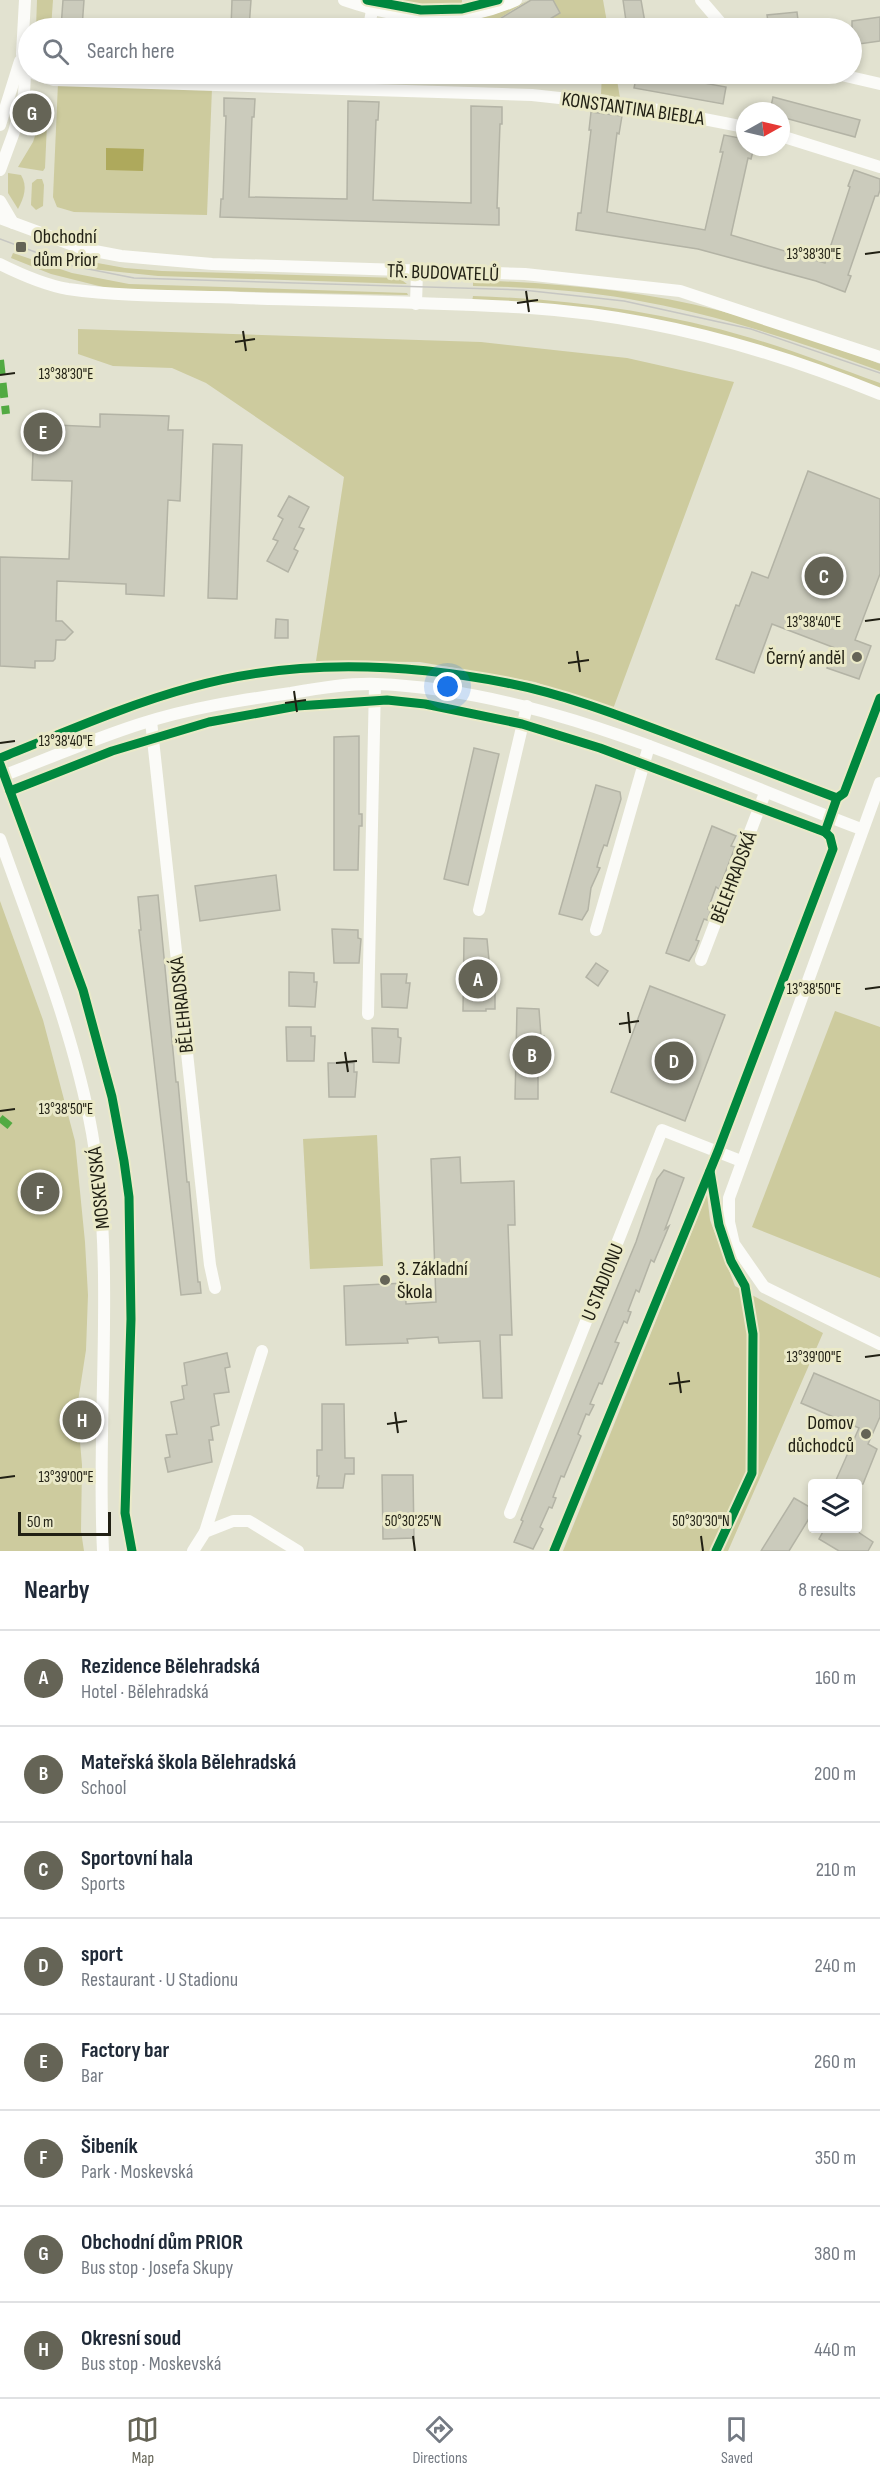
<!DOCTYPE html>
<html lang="en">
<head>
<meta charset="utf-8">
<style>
	body { margin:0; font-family:"Sofia Sans Condensed",sans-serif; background:#f6f6f7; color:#1f2937 }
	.controls { position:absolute; right:18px; bottom:18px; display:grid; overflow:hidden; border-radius:6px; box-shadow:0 3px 9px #0003 }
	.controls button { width:54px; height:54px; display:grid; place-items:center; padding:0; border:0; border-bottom:2px solid #e0e1e3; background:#fff; color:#1f2937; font:30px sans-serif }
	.compass { position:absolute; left:736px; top:102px; width:54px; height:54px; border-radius:50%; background:#fff; box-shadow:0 3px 9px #0003; rotate:82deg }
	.scale { position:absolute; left:18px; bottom:15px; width:93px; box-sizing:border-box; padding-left:6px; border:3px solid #212014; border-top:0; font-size:16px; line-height:21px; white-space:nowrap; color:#212014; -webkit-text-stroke:4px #eae9c8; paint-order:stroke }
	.you { position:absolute; left:448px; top:687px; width:21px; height:21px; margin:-15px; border:4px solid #fff; border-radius:50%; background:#1a73e8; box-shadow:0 0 0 9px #1a73e833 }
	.badge { display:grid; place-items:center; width:39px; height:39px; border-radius:50%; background:#656456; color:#fff; font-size:20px; font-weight:700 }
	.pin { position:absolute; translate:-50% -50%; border:3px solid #fff; box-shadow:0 2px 6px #0006 }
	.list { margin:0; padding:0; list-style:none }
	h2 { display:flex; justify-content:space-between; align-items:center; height:78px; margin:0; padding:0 24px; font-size:26px }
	h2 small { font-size:20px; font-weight:400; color:#747a83 }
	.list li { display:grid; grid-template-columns:39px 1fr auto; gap:18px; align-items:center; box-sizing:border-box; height:96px; padding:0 24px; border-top:2px solid #e0e1e3 }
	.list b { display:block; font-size:22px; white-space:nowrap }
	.list p { margin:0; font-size:20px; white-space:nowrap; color:#747a83 }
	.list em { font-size:20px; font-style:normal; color:#747a83 }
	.icon { flex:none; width:33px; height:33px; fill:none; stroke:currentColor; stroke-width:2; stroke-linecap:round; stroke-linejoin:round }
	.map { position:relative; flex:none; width:880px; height:1551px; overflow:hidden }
	.search { position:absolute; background:#fff; box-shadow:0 3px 9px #0003; left:18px; right:18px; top:18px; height:66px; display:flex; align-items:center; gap:15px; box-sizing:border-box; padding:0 21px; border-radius:33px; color:#747a83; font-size:22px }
	.sheet { height:846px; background:#fff }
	nav { display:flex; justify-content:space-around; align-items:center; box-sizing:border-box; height:84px; border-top:2px solid #e0e1e3; background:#fff; font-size:16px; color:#747a83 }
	nav a { display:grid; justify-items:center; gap:3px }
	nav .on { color:#656456 }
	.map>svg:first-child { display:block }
</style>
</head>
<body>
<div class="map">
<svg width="880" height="1551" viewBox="0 0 880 1551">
	<rect width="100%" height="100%" fill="#e2e2d0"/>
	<g fill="#cdcb9e">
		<polygon points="37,0 53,0 51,28 36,28"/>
		<path d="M378 0H462V5C434 10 406 6 378 0Z"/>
		<path d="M529 0 498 19 504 28H376L387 19C436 30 485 22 529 0Z"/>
		<polygon points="552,0 603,0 608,28 506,28"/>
		<polygon points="602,74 616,74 620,98 601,94"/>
		<polygon points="58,83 212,88 207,215 74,212 57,207 53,197"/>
		<polygon points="39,123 47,124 45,168 43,171 18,167 33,142"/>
		<path d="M8 173 21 175C28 186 24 198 18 209L8 193Z"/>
		<polygon points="37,179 42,179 44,185 43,206 36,210 31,205 32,183"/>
		<polygon points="13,253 72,273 129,284 407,293 408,295 111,289 51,274 11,258"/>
		<polygon points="92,262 125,268 162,271 399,278 407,284 158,276 91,269"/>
		<path d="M473 280C556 283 641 290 721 311 771 324 820 343 868 359L880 364V371C798 341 715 314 629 299 578 290 525 287 473 286Z"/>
		<path d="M473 296C567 299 660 311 751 338 795 351 837 368 880 383V390L729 338 472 302Z"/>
		<polygon points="78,329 481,342 627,358 734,382 613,709 535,682 420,662 316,661 344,477 206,383 172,368 113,366 78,354"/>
		<polygon points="0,901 43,1020 75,1141 85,1242 88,1295 86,1350 77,1408 82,1465 81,1531 84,1551 0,1551"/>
		<polygon points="835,1011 880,1027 880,1278 752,1227"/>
		<polygon points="377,1135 383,1266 310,1269 303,1139"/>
		<polygon points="707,1194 710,1220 735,1286 823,1333 728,1551 563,1551"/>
	</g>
	<polygon fill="#aea95c" points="106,148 144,149 143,171 106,170"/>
	<g fill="#cbcbbc" stroke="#b3b3a5" stroke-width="1.5">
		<polygon points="63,0 84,0 82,28 61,28"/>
		<polygon points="232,0 251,0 249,28 231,28"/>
		<polygon points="531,0 553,0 560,13 535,28 504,28 498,20"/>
		<polygon points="623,0 641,0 646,28 627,28"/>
		<polygon points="797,12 799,28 769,28 767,15"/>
		<polygon points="880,17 880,41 852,45 852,21"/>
		<polygon points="566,74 594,74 593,83 565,81"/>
		<polygon points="637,74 655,74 726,87 723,104 634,88"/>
		<polygon points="773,97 860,120 855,137 781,117 781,111 770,111"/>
		<polygon points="224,98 255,99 254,117 252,117 249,197 347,199 348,101 379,102 378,120 376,120 373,200 471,203 471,106 502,107 502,124 500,124 497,208 499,208 499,225 220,217 221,199 223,199 226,116 224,116"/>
		<polygon points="591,112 622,116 619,134 617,133 607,212 705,230 723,152 720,152 724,135 745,139 745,147 754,147 751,159 748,158 731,235 825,263 850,187 848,186 854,170 880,179 880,190 878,196 875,196 848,275 851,276 845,292 816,281 698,249 576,230 578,213 581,213 591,130 589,130"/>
		<polygon points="100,414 169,416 168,430 183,430 180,501 168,500 164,596 126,594 126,584 57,581 56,621 62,621 73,632 65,640 56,640 55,659 53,661 35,661 35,668 0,666 0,557 69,559 72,481 32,480 34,424 100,427"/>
		<polygon points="213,444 242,445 237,599 208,598"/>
		<polygon points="808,471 880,499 880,574 855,640 871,646 859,679 827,668 835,648 772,624 754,673 716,659 736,605 739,606 752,572 768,578"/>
		<polygon points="289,496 309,507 299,527 304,529 294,549 298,551 288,572 267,561 278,541 273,539 283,519 278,516"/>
		<polygon points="276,619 288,620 288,638 275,638"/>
		<polygon points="359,736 359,814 362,814 362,826 359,826 358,870 334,870 334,737"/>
		<polygon points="474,748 499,754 468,885 444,879"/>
		<polygon points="596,785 620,792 621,799 607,846 604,845 600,856 597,867 600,868 591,888 588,910 582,920 559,914"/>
		<polygon points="712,826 736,836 731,846 735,847 719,889 716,887 708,909 711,910 707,920 704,919 696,940 699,941 695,951 689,961 666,953"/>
		<polygon points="276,875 280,910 200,921 195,886"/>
		<polygon points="158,895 176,1082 178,1082 187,1182 189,1182 198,1282 200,1282 201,1293 181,1295 139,930 141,930 138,897"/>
		<polygon points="332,929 358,930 358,938 361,939 359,963 334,963"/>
		<polygon points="464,938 487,939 489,960 489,970 486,970 486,992 495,992 495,1009 486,1009 486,1011 463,1011"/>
		<polygon points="596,963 608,971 598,986 586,977"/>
		<polygon points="289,972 314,973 314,982 317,982 315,1007 289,1006"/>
		<polygon points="381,974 407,974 406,983 410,983 407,1008 382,1007"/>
		<polygon points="650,986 725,1015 685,1121 611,1092"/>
		<polygon points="517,1008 539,1009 541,1036 544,1036 544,1072 538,1072 538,1099 515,1099"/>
		<polygon points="286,1027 311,1027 311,1036 315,1036 314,1061 287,1061"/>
		<polygon points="372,1028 398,1029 398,1037 401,1038 399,1063 373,1062"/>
		<polygon points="328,1063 354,1063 354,1072 357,1072 355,1097 329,1097"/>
		<polygon points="460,1157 461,1183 514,1181 515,1225 508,1225 512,1335 500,1335 502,1398 483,1398 480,1341 439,1343 438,1337 407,1339 408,1343 346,1345 344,1286 405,1283 406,1304 436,1302 431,1159"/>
		<polygon points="664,1170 684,1178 665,1229 669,1226 654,1262 651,1260 639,1292 636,1290 628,1311 631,1312 627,1323 624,1321 615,1342 619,1343 602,1384 599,1383 590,1404 594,1405 589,1415 586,1414 578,1434 581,1436 564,1477 561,1476 553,1497 556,1498 552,1508 549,1507 540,1527 543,1529 533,1549 514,1542 523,1521 521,1520 636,1242 657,1179"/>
		<polygon points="227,1353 230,1367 225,1368 229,1392 214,1394 219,1425 211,1427 213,1440 209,1440 212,1462 168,1472 165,1458 170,1457 166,1435 177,1434 171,1402 184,1399 182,1386 187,1385 184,1363"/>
		<polygon points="814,1373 880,1401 880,1417 868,1444 877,1449 863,1484 845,1484 836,1480 859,1428 801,1403"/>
		<polygon points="322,1404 344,1404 345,1458 354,1458 354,1474 345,1474 343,1488 317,1488 319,1476 317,1476 317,1450 322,1450"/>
		<polygon points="382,1475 413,1475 414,1538 383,1539"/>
		<polygon points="794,1498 813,1509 813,1512 789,1551 761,1551"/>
		<polygon points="825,1528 852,1528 873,1542 868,1551 839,1551 819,1539"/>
	</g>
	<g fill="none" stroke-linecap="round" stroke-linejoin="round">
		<g stroke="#fbfbf8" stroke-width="12">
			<path d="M344 0C403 20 457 27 516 0"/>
			<polyline points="701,0 725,28"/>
			<polyline points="369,28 372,10"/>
			<polyline points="35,74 54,80 532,95 642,107 745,127"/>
			<polyline points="837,74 880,84"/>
			<polyline points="366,89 367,74"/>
			<polyline points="0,125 20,61"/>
			<polyline points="781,136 880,167"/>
			<polyline points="0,170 14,132 24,94 25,75 22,54 25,0"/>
			<polyline points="0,201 13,223"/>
			<polyline points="0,218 84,249 121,256 212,264 525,274 680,291 880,357"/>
			<path d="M0 264C20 274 46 285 68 289 124 297 183 296 240 298 336 301 433 302 530 308 651 316 768 348 880 394"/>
			<polyline points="416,304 417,271"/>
			<polyline points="151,721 210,1265 215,1288"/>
			<path d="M0 777C47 759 93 739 140 724 189 708 241 700 291 693 319 688 349 683 377 684 548 691 704 770 861 829"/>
			<polyline points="880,783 729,1198 729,1222 734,1244 764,1287 880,1344"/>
			<path d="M0 839C34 935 74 1033 92 1133 116 1271 96 1413 103 1551"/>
			<polyline points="479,910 527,706"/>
			<polyline points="596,930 649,746"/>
			<polyline points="701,960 765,793"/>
			<polyline points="368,1014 375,684"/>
			<polyline points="510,1513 662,1130 741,1161"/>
			<polyline points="205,1532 262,1351"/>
			<polyline points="193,1551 205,1532 233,1521 249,1521 298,1551"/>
		</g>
		<polyline stroke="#c6c6c2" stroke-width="1.5" points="0,239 73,266 134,278 523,290 624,301 751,329 880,373"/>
		<g stroke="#52aa42" stroke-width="8" stroke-dasharray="15 8" stroke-linecap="butt">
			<polyline points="0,360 6,414"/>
			<polyline points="0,1118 10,1126"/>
		</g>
		<defs>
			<g id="cycleway">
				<polyline points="367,0 421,10 462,9 498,0"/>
				<path d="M0 758C63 733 126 705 192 687 293 659 404 663 507 683 563 694 618 715 671 735 727 756 782 777 837 798"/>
				<polyline points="0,764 83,990 112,1097 124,1161 129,1197 131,1319 125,1513 132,1551"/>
				<polyline points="10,791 112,751 209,722 297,706 387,700 425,704 522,724 600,748 825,832 830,837 833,849 718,1151 554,1551"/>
				<polyline points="825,832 837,798 844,793 880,698"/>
				<polyline points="710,1171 719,1225 731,1261 745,1286 753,1334 752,1473 716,1551"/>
			</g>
		</defs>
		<use href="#cycleway" stroke="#eae9c8" stroke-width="13"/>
		<use href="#cycleway" stroke="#00873e" stroke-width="9"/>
	</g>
	<path fill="none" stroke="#212014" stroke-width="2" d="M865 254 880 252M526 291 529 312M517 303 538 300M243 331 246 351M235 342 255 339M0 375 15 373M865 621 880 619M577 651 580 672M568 663 589 660M294 691 297 712M285 703 306 700M0 743 15 741M865 989 880 987M628 1012 630 1033M619 1024 639 1021M345 1052 348 1072M336 1063 357 1061M0 1111 15 1109M865 1357 880 1355M678 1372 681 1393M669 1384 690 1381M395 1412 398 1433M387 1424 407 1421M0 1478 15 1476M413 1536 415 1551M701 1536 703 1551"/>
	<g fill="#656456" stroke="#eae9c8" stroke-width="2">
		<rect x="15" y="241" width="12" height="12" rx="3"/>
		<circle cx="857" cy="657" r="6"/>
		<circle cx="385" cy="1280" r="6"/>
		<circle cx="866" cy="1434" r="6"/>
	</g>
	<g text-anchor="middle" stroke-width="6" stroke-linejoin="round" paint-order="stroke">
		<g font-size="20" fill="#212014" stroke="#eae9c8">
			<text transform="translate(633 108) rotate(8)" y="7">KONSTANTINA BIEBLA</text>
			<text transform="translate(443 272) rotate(2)" y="7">TŘ. BUDOVATELŮ</text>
			<text transform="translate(733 877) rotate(-69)" y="7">BĚLEHRADSKÁ</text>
			<text transform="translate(181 1005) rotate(-96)" y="7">BĚLEHRADSKÁ</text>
			<text transform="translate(98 1188) rotate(-96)" y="7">MOSKEVSKÁ</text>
			<text transform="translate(602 1282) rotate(-68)" y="7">U STADIONU</text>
		</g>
		<g font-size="20" fill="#212014" stroke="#eae9c8" text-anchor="start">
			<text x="33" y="243">Obchodní<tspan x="33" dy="23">dům Prior</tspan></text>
			<text x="845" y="664" text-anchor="end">Černý anděl</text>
			<text x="397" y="1275">3. Základní<tspan x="397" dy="23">Škola</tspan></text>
			<text x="854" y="1429" text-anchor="end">Domov<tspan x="854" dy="23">důchodců</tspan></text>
		</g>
	</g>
	<g font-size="15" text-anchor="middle" fill="#212014" stroke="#eae9c8" stroke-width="6" stroke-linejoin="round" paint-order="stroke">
		<text x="814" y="259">13°38'30"E</text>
		<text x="66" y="379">13°38'30"E</text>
		<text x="814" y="627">13°38'40"E</text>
		<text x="66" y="746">13°38'40"E</text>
		<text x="814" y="994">13°38'50"E</text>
		<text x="66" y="1114">13°38'50"E</text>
		<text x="814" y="1362">13°39'00"E</text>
		<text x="66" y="1482">13°39'00"E</text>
		<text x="413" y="1526">50°30'25"N</text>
		<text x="701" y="1526">50°30'30"N</text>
	</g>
</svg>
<div class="controls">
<button><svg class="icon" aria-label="layers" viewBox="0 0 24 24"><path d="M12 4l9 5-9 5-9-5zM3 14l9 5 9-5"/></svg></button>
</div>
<svg class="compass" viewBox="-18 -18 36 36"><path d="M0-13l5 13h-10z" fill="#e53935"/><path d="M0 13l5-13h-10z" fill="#747a83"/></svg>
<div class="scale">50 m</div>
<div class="you"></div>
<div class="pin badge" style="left:478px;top:979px">A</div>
<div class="pin badge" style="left:532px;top:1055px">B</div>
<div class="pin badge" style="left:824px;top:576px">C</div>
<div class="pin badge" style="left:674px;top:1061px">D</div>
<div class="pin badge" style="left:43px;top:432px">E</div>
<div class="pin badge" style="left:40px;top:1192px">F</div>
<div class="pin badge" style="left:32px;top:113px">G</div>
<div class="pin badge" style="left:82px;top:1420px">H</div>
<div class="search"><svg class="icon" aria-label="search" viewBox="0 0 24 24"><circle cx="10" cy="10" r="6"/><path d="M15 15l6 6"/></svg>Search here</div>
</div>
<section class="sheet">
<h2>Nearby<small>8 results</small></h2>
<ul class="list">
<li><span class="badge">A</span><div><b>Rezidence Bělehradská</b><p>Hotel · Bělehradská</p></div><em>160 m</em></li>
<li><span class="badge">B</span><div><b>Mateřská škola Bělehradská</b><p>School</p></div><em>200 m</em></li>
<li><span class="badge">C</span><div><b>Sportovní hala</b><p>Sports</p></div><em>210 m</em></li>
<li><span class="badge">D</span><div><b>sport</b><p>Restaurant · U Stadionu</p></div><em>240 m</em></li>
<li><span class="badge">E</span><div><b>Factory bar</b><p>Bar</p></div><em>260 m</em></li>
<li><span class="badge">F</span><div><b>Šibeník</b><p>Park · Moskevská</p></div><em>350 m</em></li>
<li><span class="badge">G</span><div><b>Obchodní dům PRIOR</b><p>Bus stop · Josefa Skupy</p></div><em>380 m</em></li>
<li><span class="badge">H</span><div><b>Okresní soud</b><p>Bus stop · Moskevská</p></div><em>440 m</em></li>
</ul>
</section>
<nav>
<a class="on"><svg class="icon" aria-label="map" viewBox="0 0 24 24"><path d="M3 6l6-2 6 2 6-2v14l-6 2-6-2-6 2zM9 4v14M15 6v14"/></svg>Map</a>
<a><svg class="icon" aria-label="directions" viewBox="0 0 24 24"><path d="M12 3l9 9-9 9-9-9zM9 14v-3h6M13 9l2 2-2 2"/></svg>Directions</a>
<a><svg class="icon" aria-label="saved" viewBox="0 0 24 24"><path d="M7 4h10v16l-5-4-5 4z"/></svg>Saved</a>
</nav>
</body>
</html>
